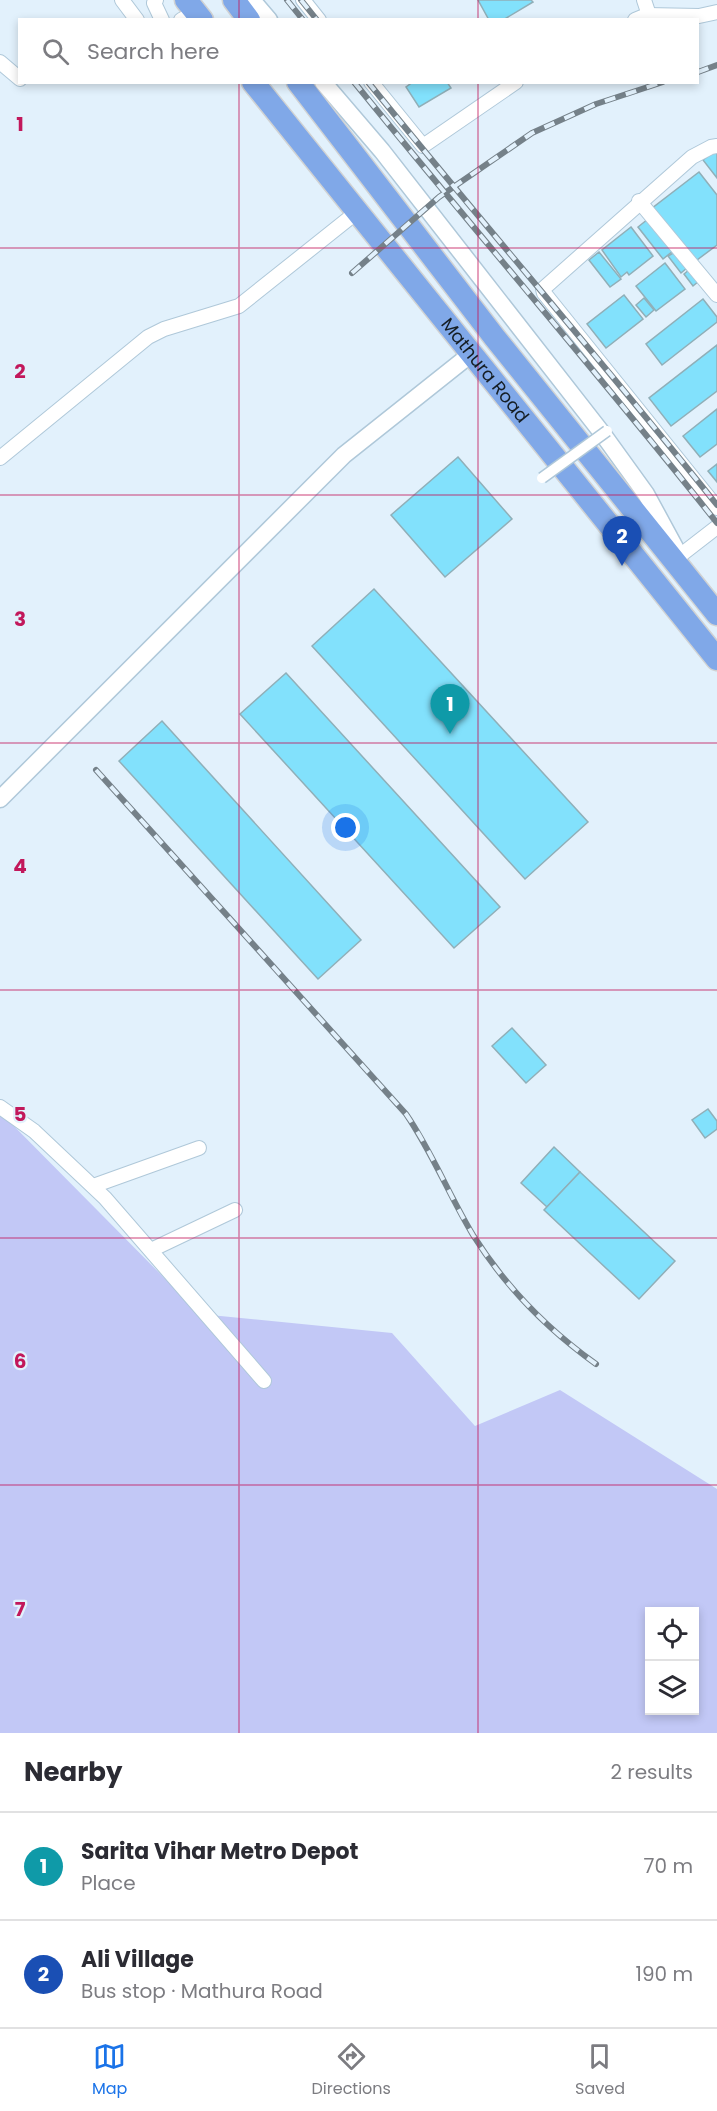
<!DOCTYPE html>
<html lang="en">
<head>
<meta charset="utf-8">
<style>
	body { margin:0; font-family:Poppins,sans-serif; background:#f2f2f3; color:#2b2b33 }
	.controls { position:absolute; right:18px; bottom:18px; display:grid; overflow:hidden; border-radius:0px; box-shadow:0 3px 9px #0003 }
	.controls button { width:54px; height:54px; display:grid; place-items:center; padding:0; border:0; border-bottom:2px solid #e1e1e2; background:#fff; color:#2b2b33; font:30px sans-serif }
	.you { position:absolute; left:346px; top:828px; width:21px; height:21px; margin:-15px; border:4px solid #fff; border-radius:50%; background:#1a73e8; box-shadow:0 0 0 9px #1a73e833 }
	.badge { display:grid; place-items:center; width:39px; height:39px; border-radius:50%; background:#1a73e8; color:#fff; font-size:20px; font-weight:700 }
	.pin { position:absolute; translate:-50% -50px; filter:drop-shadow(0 2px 3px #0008) }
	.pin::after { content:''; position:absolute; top:32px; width:21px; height:18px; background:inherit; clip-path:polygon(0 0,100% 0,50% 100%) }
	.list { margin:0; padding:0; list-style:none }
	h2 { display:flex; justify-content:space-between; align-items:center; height:78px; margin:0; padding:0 24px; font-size:26px }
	h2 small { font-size:20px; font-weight:400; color:#7c7c81 }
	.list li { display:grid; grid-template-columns:39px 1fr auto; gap:18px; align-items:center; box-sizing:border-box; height:108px; padding:0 24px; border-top:2px solid #e1e1e2 }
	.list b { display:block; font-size:22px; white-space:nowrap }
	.list p { margin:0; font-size:20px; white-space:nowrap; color:#7c7c81 }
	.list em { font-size:20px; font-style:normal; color:#7c7c81 }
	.icon { flex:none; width:33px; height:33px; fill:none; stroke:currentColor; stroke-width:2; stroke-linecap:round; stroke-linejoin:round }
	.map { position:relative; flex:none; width:717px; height:1733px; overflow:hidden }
	.search { position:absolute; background:#fff; box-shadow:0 3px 9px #0003; left:18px; right:18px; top:18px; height:66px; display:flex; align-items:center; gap:15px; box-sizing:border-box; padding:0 21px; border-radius:0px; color:#7c7c81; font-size:22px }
	.sheet { height:294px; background:#fff }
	nav { display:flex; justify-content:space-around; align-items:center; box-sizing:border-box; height:84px; border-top:2px solid #e1e1e2; background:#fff; font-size:16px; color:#7c7c81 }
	nav a { display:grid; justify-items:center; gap:3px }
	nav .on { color:#1a73e8 }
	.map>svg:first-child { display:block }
</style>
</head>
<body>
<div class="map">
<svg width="717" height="1733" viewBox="0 0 717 1733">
	<rect width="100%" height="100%" fill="#e2f1fc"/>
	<path fill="#c2c8f6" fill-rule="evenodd" d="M0 1112 200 1314 392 1333 475 1426 560 1390 717 1489V1733H0ZM650 1612H694V1710H650Z"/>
	<g fill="#82e1fc" stroke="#90afb8" stroke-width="1.5">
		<polygon points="478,0 531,0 533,2 503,20 489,20"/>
		<polygon points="413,82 447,82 451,88 419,107 406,87"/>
		<polygon points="715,151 717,153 717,178 703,160"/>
		<polygon points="699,172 717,195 717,245 693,263 651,209"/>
		<polygon points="648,219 673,251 663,259 638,227"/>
		<polygon points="631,227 653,256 629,275 627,272 621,277 602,250"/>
		<polygon points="599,252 621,279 610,287 589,260"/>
		<polygon points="675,252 687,268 681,273 668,256"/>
		<polygon points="665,263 685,289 656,311 636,286"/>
		<polygon points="690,269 699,281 693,286 684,274"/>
		<polygon points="624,295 643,319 606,348 587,324"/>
		<polygon points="644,298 654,310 646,317 636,305"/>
		<polygon points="703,299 717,317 717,322 662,365 646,344"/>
		<polygon points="717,345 717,391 671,426 649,398"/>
		<polygon points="717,409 717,444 700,457 683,436"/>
		<polygon points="458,457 512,519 445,577 391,515"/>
		<polygon points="717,464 717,482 708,471"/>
		<polygon points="374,589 588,822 525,879 312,646"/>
		<polygon points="286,673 500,907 454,948 240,714"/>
		<polygon points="162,721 361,940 318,979 119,761"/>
		<polygon points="512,1028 546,1065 526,1083 492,1046"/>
		<polygon points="708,1109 717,1121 717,1129 705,1138 692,1120"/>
		<polygon points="554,1147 580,1172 547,1207 521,1183"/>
		<polygon points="580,1172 675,1261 639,1299 544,1210"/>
	</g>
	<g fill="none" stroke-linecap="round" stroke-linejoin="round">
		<defs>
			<g id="minor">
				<polyline points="122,0 137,20"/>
				<polyline points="156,0 154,3 162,20"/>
				<polyline points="303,0 319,20"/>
				<polyline points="647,15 699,16 717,12"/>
				<polyline points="181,20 196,12"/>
				<polyline points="635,20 647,15 648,12 644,0"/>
				<polyline points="0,62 20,79"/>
				<polyline points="371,82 423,146 516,82"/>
				<polyline points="717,146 711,147 692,157 543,289 544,293 717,508"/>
				<polyline points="639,201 717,295"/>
				<polyline points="0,458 148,337 164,329 239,306 357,212"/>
				<polyline points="673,561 717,527"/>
				<polyline points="0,1107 34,1131 105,1198 264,1381"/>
				<polyline points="93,1186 199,1148"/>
				<polyline points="151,1250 235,1210"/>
			</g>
			<g id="tertiary">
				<polyline points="252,0 269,20"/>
				<polyline points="323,82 382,151 602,433 646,494 678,553"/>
				<polyline points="0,799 344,455 471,354"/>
			</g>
			<g id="trunk">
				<polyline points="186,0 202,20"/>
				<polyline points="234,0 249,20"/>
				<path id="s1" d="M253 82 717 659"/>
				<polyline points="298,82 495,338 717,614"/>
			</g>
		</defs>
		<use href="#minor" stroke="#afc8d9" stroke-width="16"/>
		<use href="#tertiary" stroke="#afc8d9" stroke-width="19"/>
		<use href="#trunk" stroke="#d0d2d3" stroke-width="25"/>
		<use href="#minor" stroke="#fff" stroke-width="14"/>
		<use href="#tertiary" stroke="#fff" stroke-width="16"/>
		<use href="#trunk" stroke="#80a8e8" stroke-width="22"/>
		<defs>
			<g id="rail">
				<polyline points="287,0 303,20"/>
				<polyline points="301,0 317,20"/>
				<polyline points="698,72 717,65"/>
				<path d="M354 82C474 230 599 374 717 523"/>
				<path d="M368 82C483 224 603 362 717 505"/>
				<polyline points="352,273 439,197 532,133 596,104 663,82"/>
				<path d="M96 770 406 1114C432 1152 449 1195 473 1235 505 1286 547 1329 596 1364"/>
			</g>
		</defs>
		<use href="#rail" stroke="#758189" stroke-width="6"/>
		<use href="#rail" stroke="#e2f1fc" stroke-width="4" stroke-dasharray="11" stroke-linecap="butt"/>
		<defs>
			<polyline id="pedestrian-bridge" points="542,478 607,431"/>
		</defs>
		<use href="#pedestrian-bridge" stroke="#afc8d9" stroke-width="13" stroke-linecap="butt"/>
		<use href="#pedestrian-bridge" stroke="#fff" stroke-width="10"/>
	</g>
	<path fill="none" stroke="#c2185b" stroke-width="1.5" stroke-opacity="0.55" d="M239 0V20M478 0V20M239 82V1733M478 82V1733M0 248H717M0 495H717M0 743H717M0 990H717M0 1238H717M0 1485H717"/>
	<g text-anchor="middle" stroke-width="4.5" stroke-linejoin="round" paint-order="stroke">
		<g font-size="18" fill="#151e24" stroke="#e2f1fc">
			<text dy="6" stroke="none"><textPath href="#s1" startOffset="370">Mathura Road</textPath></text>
		</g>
	</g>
	<g font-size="20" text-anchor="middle" font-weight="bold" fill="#c2185b" stroke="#e2f1fc" stroke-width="4.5" stroke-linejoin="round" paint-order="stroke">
		<text x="20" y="131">1</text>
		<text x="20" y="378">2</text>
		<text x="20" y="626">3</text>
		<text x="20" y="873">4</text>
		<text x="20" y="1121">5</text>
		<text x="20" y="1368">6</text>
		<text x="20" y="1616">7</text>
	</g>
</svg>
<div class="controls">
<button><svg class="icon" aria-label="locate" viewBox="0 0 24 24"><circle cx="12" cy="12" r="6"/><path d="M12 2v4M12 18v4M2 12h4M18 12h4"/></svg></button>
<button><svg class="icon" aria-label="layers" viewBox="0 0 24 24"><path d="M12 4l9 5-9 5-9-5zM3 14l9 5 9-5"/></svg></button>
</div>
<div class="you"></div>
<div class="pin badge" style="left:450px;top:734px;background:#0f9aa8">1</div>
<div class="pin badge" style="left:622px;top:566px;background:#1a4fb4">2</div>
<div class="search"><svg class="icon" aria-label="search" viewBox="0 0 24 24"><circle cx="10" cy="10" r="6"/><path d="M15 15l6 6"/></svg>Search here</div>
</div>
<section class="sheet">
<h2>Nearby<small>2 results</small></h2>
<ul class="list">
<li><span class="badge" style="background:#0f9aa8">1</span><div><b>Sarita Vihar Metro Depot</b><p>Place</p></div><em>70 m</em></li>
<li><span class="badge" style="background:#1a4fb4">2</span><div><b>Ali Village</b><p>Bus stop · Mathura Road</p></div><em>190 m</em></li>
</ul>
</section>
<nav>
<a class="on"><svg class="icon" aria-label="map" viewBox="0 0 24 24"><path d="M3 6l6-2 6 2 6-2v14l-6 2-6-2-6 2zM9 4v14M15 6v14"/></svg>Map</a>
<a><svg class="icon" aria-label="directions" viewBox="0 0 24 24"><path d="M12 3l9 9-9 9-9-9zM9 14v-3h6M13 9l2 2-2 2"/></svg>Directions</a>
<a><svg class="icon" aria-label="saved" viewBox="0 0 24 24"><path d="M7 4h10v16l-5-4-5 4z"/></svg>Saved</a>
</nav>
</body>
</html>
